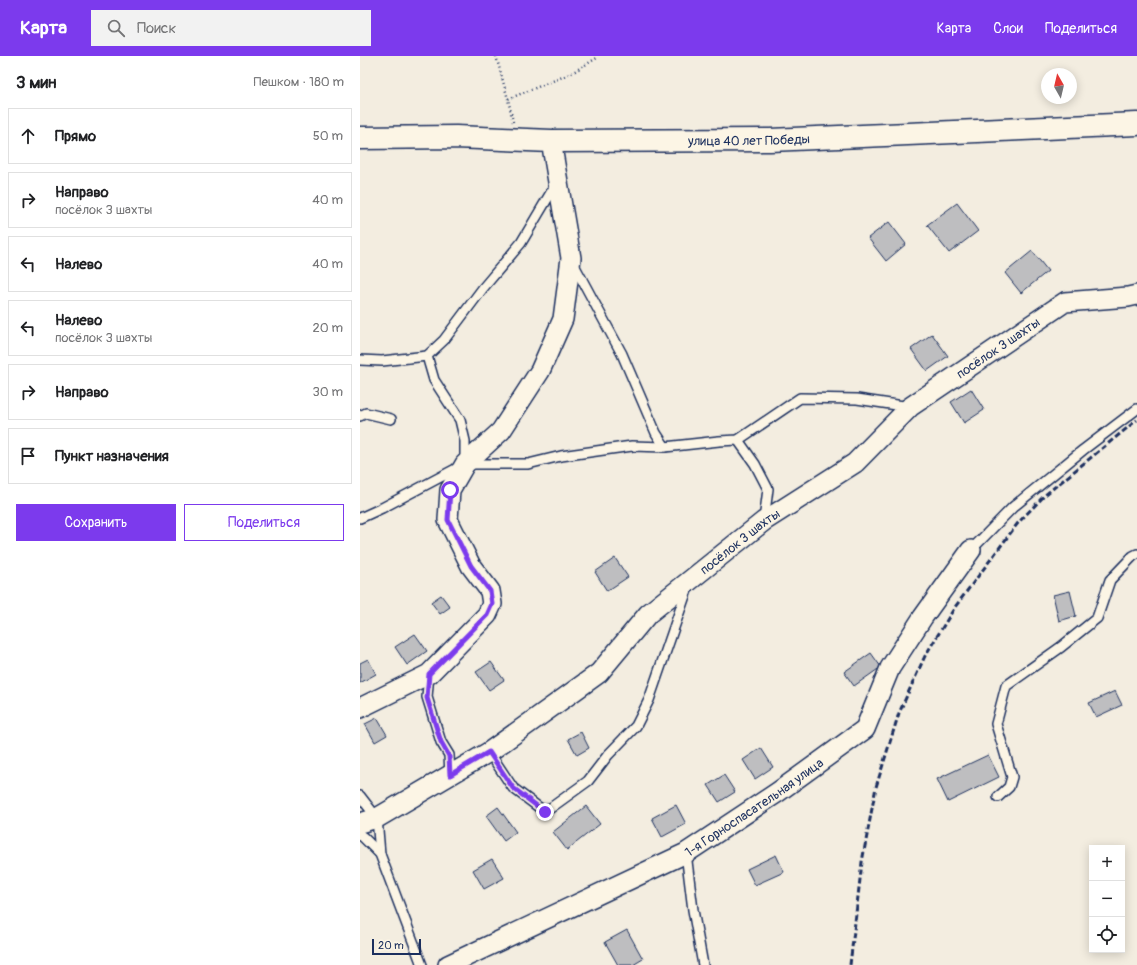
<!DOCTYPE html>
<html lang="ru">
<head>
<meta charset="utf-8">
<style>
	body { margin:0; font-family:Pangolin,sans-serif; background:#f2f2f2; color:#202124 }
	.controls { position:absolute; right:12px; bottom:12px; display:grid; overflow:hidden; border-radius:0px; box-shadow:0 2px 10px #0003 }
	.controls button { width:36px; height:36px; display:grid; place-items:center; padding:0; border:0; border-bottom:1px solid #e0e0e0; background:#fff; color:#202124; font:20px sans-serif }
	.compass { position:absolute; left:681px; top:12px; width:36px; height:36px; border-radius:50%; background:#fff; box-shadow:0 2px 10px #0003; rotate:352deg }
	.scale { position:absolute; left:12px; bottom:10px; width:49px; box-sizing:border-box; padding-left:4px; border:2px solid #1b2f5e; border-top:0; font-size:11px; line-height:14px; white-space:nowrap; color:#1b2f5e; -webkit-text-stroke:3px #fcf5e5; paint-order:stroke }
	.stop { position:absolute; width:12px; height:12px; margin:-9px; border:3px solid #7c3aed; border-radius:50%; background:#fff }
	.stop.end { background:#7c3aed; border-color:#fff; box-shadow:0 1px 4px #0008 }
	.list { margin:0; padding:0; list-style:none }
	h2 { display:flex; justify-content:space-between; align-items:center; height:52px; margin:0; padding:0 16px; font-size:17px }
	h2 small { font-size:13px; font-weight:400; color:#757577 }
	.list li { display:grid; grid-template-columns:26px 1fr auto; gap:12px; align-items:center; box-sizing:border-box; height:56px; margin:0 8px 8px; padding:0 8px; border:1px solid #e0e0e0; border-radius:0px }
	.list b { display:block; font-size:15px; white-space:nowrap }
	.list p { margin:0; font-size:13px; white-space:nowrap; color:#757577 }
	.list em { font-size:13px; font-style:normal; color:#757577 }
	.actions { display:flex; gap:8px; padding:12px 16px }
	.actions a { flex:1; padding:9px 0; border:1px solid #7c3aed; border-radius:0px; text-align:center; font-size:14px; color:#7c3aed }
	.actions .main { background:#7c3aed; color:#fff }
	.icon { flex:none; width:22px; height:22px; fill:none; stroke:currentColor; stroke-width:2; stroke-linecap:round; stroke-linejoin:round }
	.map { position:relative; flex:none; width:777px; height:909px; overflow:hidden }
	header { display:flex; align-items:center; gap:24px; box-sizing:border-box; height:56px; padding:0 20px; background:#7c3aed; color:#fff }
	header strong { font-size:19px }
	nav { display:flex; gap:22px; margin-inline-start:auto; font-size:14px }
	.search { width:280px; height:36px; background:#f2f2f2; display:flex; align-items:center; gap:10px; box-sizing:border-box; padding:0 14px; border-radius:0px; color:#757577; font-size:15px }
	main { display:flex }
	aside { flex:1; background:#fff }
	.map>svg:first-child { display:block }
</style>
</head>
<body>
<header>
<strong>Карта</strong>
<div class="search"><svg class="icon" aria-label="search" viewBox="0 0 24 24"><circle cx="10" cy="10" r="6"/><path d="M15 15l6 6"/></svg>Поиск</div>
<nav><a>Карта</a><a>Слои</a><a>Поделиться</a></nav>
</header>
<main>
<aside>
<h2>3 мин<small>Пешком · 180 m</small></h2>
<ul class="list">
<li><svg class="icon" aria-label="ahead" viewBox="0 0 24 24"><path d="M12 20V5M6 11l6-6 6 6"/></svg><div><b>Прямо</b></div><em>50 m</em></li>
<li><svg class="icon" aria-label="right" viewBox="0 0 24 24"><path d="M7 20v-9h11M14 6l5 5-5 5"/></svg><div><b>Направо</b><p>посёлок 3 шахты</p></div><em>40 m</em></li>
<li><svg class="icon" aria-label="left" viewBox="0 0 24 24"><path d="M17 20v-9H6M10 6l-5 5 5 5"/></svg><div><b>Налево</b></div><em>40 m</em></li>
<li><svg class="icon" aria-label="left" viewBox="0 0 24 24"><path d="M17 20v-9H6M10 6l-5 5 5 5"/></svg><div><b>Налево</b><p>посёлок 3 шахты</p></div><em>20 m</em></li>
<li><svg class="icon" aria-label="right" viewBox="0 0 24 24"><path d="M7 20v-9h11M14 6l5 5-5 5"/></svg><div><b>Направо</b></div><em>30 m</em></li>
<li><svg class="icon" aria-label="arrive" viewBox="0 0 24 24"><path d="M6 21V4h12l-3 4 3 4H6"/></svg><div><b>Пункт назначения</b></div></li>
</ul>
<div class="actions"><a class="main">Сохранить</a><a>Поделиться</a></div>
</aside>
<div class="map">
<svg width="777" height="909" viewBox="0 0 777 909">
	<rect width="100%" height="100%" fill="#f3ede0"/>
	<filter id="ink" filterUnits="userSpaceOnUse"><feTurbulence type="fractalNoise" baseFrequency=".025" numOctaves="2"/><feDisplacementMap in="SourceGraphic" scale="8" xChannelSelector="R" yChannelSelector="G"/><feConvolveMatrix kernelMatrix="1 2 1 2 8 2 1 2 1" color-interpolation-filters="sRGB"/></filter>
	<g filter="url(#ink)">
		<g fill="#bebec0" stroke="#1b2f5e">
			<polygon points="597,147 618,175 589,197 567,169"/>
			<polygon points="529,166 546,188 526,205 508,182"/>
			<polygon points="672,195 688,215 661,237 645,217"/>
			<polygon points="572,278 588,300 567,315 551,293"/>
			<polygon points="611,333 624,354 604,367 591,346"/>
			<polygon points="255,502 268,521 247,535 235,516"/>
			<polygon points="710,535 716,560 699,565 693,539"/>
			<polygon points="81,539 90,551 80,558 71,546"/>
			<polygon points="55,578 67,595 47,609 35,591"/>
			<polygon points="511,597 521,611 494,630 484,616"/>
			<polygon points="8,603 16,618 0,627 0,607"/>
			<polygon points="131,606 144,624 129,634 116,616"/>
			<polygon points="755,635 762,649 736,661 729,647"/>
			<polygon points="17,662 27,679 15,686 5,668"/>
			<polygon points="221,676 229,692 217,699 208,683"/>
			<polygon points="401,692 413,711 395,723 383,704"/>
			<polygon points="628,699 639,721 588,746 577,723"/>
			<polygon points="364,719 375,736 359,746 348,729"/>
			<polygon points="316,749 326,768 302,781 292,762"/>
			<polygon points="226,750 240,768 207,794 193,776"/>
			<polygon points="138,751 156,776 144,785 126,760"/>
			<polygon points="416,799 424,816 395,829 387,813"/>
			<polygon points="132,803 144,822 124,833 113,814"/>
			<polygon points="267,874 283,903 273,909 258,909 245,886"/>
		</g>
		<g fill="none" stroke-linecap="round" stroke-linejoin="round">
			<defs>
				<g id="service">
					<polyline points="213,207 262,298 296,377 305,391 359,385 378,384 440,342 497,343 550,351"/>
					<polyline points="67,300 74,324 100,364 105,385 105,407"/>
					<polyline points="0,304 22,305 67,300 84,284 123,232 161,187 196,128"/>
					<polyline points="0,360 6,357 31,363"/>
					<polyline points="378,384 395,408 408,433 404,464"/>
					<polyline points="0,462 22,452 105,408 168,408 201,400 272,390 305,391"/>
					<polyline points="611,494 653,451 723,394 777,353"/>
					<polyline points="69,618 67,641 81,686 89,699 90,719"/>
					<polyline points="129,696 153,732 185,756 228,725 248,699 276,670 289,644 328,531"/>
					<polyline points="0,740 17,762 20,798"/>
					<polyline points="638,741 649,731 652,721 636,668 646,630 701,591 737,562 750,524 773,500 777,498"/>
					<polyline points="0,779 3,781 20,798 62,909"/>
					<polyline points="326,797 333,854 343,909"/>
				</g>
				<g id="minor">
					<polyline points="0,652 69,618 127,559 132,548 130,535 111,510 88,464 90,434 105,408 141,375 180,315 203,263 211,202 191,85"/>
					<path id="s1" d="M0 767 17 762 129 696 239 617 288 558 404 465 495 407 550 351 705 246 768 241 777 239"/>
					<path id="s2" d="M88 909 326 797 418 736 505 673 530 612 563 561 611 494"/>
				</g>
				<g id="secondary">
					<path id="s3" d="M0 82 96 81 191 85 410 84 777 68"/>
				</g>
			</defs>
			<use href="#service" stroke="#1b2f5e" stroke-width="12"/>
			<use href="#minor" stroke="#1b2f5e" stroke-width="22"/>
			<use href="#secondary" stroke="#1b2f5e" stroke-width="25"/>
			<g stroke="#1b2f5e" stroke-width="2.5" stroke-dasharray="1 3" stroke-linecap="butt">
				<polyline points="136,0 148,43"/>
				<polyline points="153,66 148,43 210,18 237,2 238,0"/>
			</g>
			<use href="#service" stroke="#fcf5e5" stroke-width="9"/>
			<use href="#minor" stroke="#fcf5e5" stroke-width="19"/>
			<use href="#secondary" stroke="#fcf5e5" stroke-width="22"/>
			<polyline stroke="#1b2f5e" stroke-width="3" stroke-dasharray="6 3" stroke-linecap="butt" points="490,909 502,806 516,731 539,657 565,600 595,551 658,467 685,439 777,364"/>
		</g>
	</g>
	<g fill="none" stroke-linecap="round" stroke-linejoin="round" filter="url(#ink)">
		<polyline stroke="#7c3aed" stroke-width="5" points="90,434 88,464 111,510 130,535 132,548 127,559 69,618 67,642 81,686 89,700 90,719 129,696 153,732 185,756"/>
	</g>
	<g text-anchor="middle" stroke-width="3" stroke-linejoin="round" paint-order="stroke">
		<g font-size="13" fill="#1b2f5e" stroke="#fcf5e5">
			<text dy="5" stroke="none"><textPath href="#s3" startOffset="389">улица 40 лет Победы</textPath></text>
			<text dy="5" stroke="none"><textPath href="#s1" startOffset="801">посёлок 3 шахты</textPath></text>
			<text dy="5" stroke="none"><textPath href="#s1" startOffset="477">посёлок 3 шахты</textPath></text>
			<text dy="5" stroke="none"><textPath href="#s2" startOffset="345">1-я Горноспасательная улица</textPath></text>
		</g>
	</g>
</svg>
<div class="controls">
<button>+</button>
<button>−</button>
<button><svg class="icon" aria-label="locate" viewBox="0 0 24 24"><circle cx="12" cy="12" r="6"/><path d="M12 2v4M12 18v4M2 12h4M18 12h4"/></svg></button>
</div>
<svg class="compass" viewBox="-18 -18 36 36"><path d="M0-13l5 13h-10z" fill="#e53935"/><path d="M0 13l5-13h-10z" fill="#757577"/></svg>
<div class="scale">20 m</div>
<div class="stop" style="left:90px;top:434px"></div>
<div class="stop end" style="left:185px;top:756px"></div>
</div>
</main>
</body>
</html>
